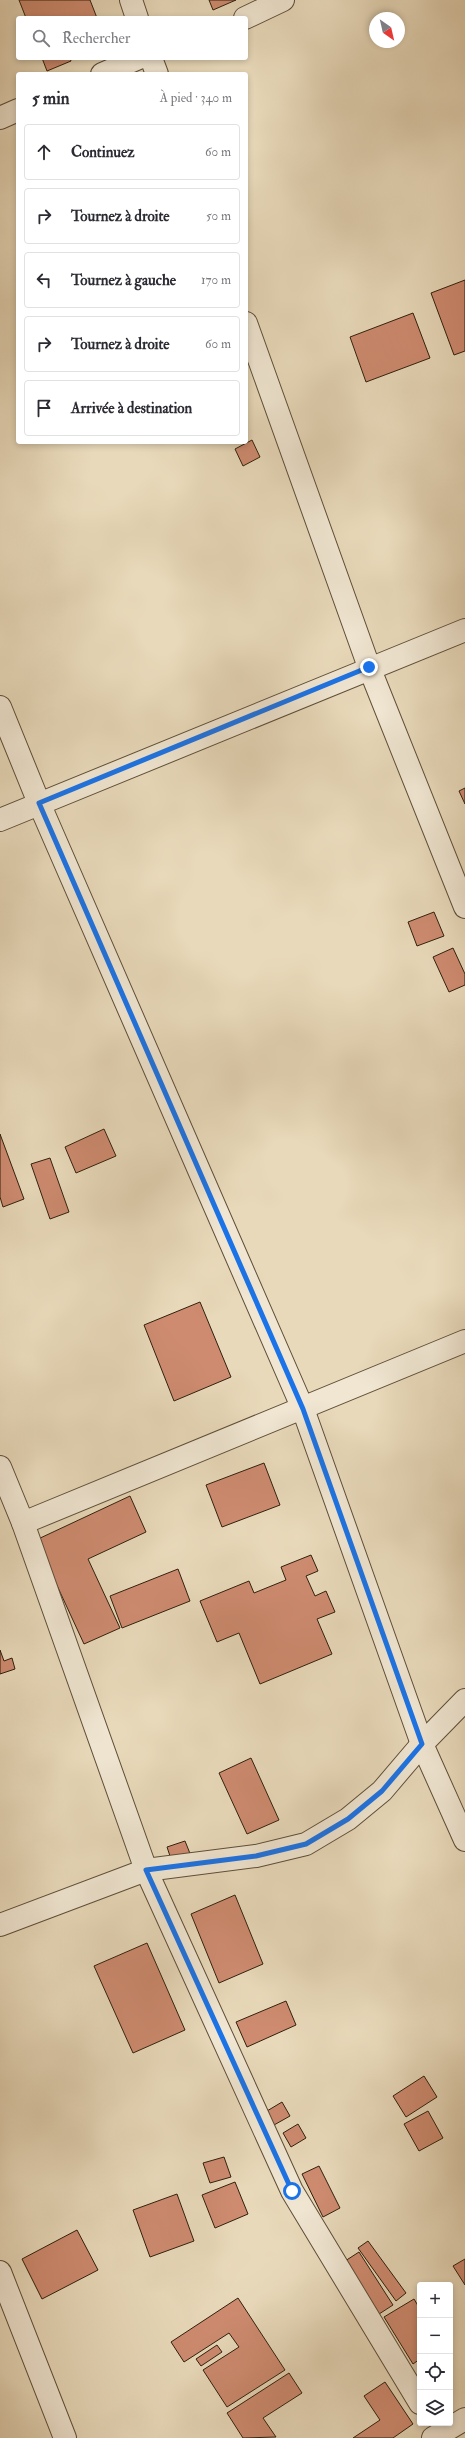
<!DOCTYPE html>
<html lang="fr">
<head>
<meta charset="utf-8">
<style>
	body { margin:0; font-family:"IM FELL Double Pica",serif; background:#f2f2f3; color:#2b2b33 }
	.controls { position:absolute; right:12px; bottom:12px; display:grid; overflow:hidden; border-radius:4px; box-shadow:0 2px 6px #0003 }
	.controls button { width:36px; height:36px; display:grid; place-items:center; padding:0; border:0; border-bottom:1px solid #e1e1e2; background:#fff; color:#2b2b33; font:20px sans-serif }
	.compass { position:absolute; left:369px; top:12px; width:36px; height:36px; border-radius:50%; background:#fff; box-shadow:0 2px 6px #0003; rotate:146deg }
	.stop { position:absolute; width:12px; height:12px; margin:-9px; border:3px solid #1a73e8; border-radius:50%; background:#fff }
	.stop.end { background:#1a73e8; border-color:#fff; box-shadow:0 1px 4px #0008 }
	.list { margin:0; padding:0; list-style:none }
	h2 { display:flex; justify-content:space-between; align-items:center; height:52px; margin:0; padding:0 16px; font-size:17px }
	h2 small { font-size:13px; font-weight:400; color:#7c7c81 }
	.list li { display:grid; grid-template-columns:26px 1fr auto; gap:12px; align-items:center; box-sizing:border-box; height:56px; margin:0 8px 8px; padding:0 8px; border:1px solid #e1e1e2; border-radius:4px }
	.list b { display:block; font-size:15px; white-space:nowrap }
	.list em { font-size:13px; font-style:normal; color:#7c7c81 }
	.icon { flex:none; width:22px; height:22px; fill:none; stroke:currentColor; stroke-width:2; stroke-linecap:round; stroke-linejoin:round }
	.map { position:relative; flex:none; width:465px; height:2438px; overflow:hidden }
	.search { position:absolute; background:#fff; box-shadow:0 2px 6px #0003; left:16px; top:16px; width:232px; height:44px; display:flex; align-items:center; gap:10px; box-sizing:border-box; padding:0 14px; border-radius:4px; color:#7c7c81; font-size:15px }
	.panel { position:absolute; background:#fff; box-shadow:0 2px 6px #0003; left:16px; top:72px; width:232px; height:372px; border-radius:4px }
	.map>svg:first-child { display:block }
</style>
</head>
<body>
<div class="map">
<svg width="465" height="2438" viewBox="0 0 465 2438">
	<rect width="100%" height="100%" fill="#e8d9ba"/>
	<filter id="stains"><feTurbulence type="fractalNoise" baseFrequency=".005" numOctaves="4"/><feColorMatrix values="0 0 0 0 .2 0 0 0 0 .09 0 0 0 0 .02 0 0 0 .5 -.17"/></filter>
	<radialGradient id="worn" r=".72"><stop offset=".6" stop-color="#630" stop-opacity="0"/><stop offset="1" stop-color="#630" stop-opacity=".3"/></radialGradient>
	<g fill="#ce8b70" stroke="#301f0d">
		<polygon points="19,0 90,0 97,18 26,18"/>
		<polygon points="209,0 236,0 213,10"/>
		<polygon points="42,58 70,58 71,61 47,71"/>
		<polygon points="465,280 465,351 454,355 431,293"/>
		<polygon points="413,313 430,358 366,382 350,337"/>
		<polygon points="252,440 260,457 243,466 235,449"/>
		<polygon points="465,788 465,804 459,791"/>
		<polygon points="434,912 444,936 417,946 408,922"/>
		<polygon points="453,948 465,974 465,985 449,992 433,957"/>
		<polygon points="104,1129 116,1156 76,1173 65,1147"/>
		<polygon points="0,1134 24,1199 3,1207 0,1197"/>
		<polygon points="50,1158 69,1212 50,1219 31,1164"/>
		<polygon points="200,1302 231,1377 174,1401 144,1325"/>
		<polygon points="264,1463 280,1505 222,1527 206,1485"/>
		<polygon points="130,1496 146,1532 88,1559 120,1628 84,1644 36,1540"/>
		<polygon points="311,1555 318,1571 306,1576 315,1596 326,1591 335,1612 317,1619 332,1654 260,1684 239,1633 217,1642 200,1601 249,1581 254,1593 286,1580 281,1567"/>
		<polygon points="178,1569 190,1601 122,1628 110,1596"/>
		<polygon points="0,1650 4,1661 12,1658 15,1669 0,1674"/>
		<polygon points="251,1758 279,1820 247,1834 219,1773"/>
		<polygon points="185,1841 191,1856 172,1862 167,1847"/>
		<polygon points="235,1895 263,1964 219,1983 191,1914"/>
		<polygon points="147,1943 185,2030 133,2053 94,1966"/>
		<polygon points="286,2001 296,2025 247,2047 236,2022"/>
		<polygon points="424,2076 437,2097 406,2117 393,2096"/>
		<polygon points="282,2102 290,2116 274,2125 267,2111"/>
		<polygon points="428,2111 443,2138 419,2151 404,2124"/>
		<polygon points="298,2124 306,2138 291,2147 283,2133"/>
		<polygon points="224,2157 231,2177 210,2183 203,2163"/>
		<polygon points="319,2166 340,2208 323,2217 302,2174"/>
		<polygon points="235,2182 248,2214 215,2228 202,2195"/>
		<polygon points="177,2194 194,2241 150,2257 133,2210"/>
		<polygon points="77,2230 98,2270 42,2299 22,2259"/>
		<polygon points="368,2241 406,2293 396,2301 358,2248"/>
		<polygon points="359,2252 393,2305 376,2316 342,2263"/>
		<polygon points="465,2259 465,2285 453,2266"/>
		<polygon points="238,2298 285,2370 227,2407 203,2370 239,2347 229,2333 184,2362 171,2342"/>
		<polygon points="414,2299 420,2309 420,2359 413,2364 384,2317"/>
		<polygon points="217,2345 222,2352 201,2366 196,2359"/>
		<polygon points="289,2373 302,2393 263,2418 276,2437 243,2438 227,2413"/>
		<polygon points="385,2382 413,2424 393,2438 353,2438 380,2420 364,2396"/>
	</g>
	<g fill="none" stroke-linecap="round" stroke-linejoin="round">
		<defs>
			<g id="minor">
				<polyline points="131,0 137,18"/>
				<polyline points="245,18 283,0"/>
				<polyline points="151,58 157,74"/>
				<polyline points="102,74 139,58"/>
				<polyline points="0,118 18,110"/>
				<polyline points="246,323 369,667 465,907"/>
				<polyline points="0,707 39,803 303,1409 422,1744 465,1840"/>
				<polyline points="0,820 465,630"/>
				<polyline points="0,1467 23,1523 146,1870 292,2191 420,2403"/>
				<polyline points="23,1523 465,1341"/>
				<polyline points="0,1925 146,1870 256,1856 306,1844 348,1819 382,1791 422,1744 465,1700"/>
				<polyline points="0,2272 65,2438"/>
				<polyline points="433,2438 465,2419"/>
			</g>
		</defs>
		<use href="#minor" stroke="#5e4e38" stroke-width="24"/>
		<use href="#minor" stroke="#f0e6d2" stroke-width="22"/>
	</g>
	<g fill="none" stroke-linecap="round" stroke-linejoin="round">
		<polyline stroke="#1a73e8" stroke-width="5" points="292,2191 146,1870 256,1856 306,1844 348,1819 382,1791 422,1744 303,1409 39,803 369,667"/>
	</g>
	<rect width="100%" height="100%" filter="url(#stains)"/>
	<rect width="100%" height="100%" fill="url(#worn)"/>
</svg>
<div class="controls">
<button>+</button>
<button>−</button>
<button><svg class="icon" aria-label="locate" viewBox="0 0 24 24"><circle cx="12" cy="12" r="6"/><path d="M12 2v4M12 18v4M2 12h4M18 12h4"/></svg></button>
<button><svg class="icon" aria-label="layers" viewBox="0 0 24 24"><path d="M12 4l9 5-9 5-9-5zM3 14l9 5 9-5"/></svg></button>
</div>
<svg class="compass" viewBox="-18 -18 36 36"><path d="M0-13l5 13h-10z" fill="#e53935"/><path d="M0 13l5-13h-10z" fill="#7c7c81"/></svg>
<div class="stop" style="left:292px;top:2191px"></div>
<div class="stop end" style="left:369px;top:667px"></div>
<div class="search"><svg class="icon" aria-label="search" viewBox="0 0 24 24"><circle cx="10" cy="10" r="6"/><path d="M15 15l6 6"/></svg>Rechercher</div>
<section class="panel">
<h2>5 min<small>À pied · 340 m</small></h2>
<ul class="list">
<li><svg class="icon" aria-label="ahead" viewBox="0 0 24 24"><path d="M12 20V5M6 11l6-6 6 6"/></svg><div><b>Continuez</b></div><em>60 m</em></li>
<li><svg class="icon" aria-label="right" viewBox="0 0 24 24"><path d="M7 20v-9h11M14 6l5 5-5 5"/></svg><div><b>Tournez à droite</b></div><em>50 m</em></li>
<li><svg class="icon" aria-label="left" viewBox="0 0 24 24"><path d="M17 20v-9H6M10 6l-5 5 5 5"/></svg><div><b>Tournez à gauche</b></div><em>170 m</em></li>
<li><svg class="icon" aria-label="right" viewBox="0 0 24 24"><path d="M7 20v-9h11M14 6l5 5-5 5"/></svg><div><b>Tournez à droite</b></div><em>60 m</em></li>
<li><svg class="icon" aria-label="arrive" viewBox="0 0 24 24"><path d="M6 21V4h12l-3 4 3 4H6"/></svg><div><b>Arrivée à destination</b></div></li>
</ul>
</section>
</div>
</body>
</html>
